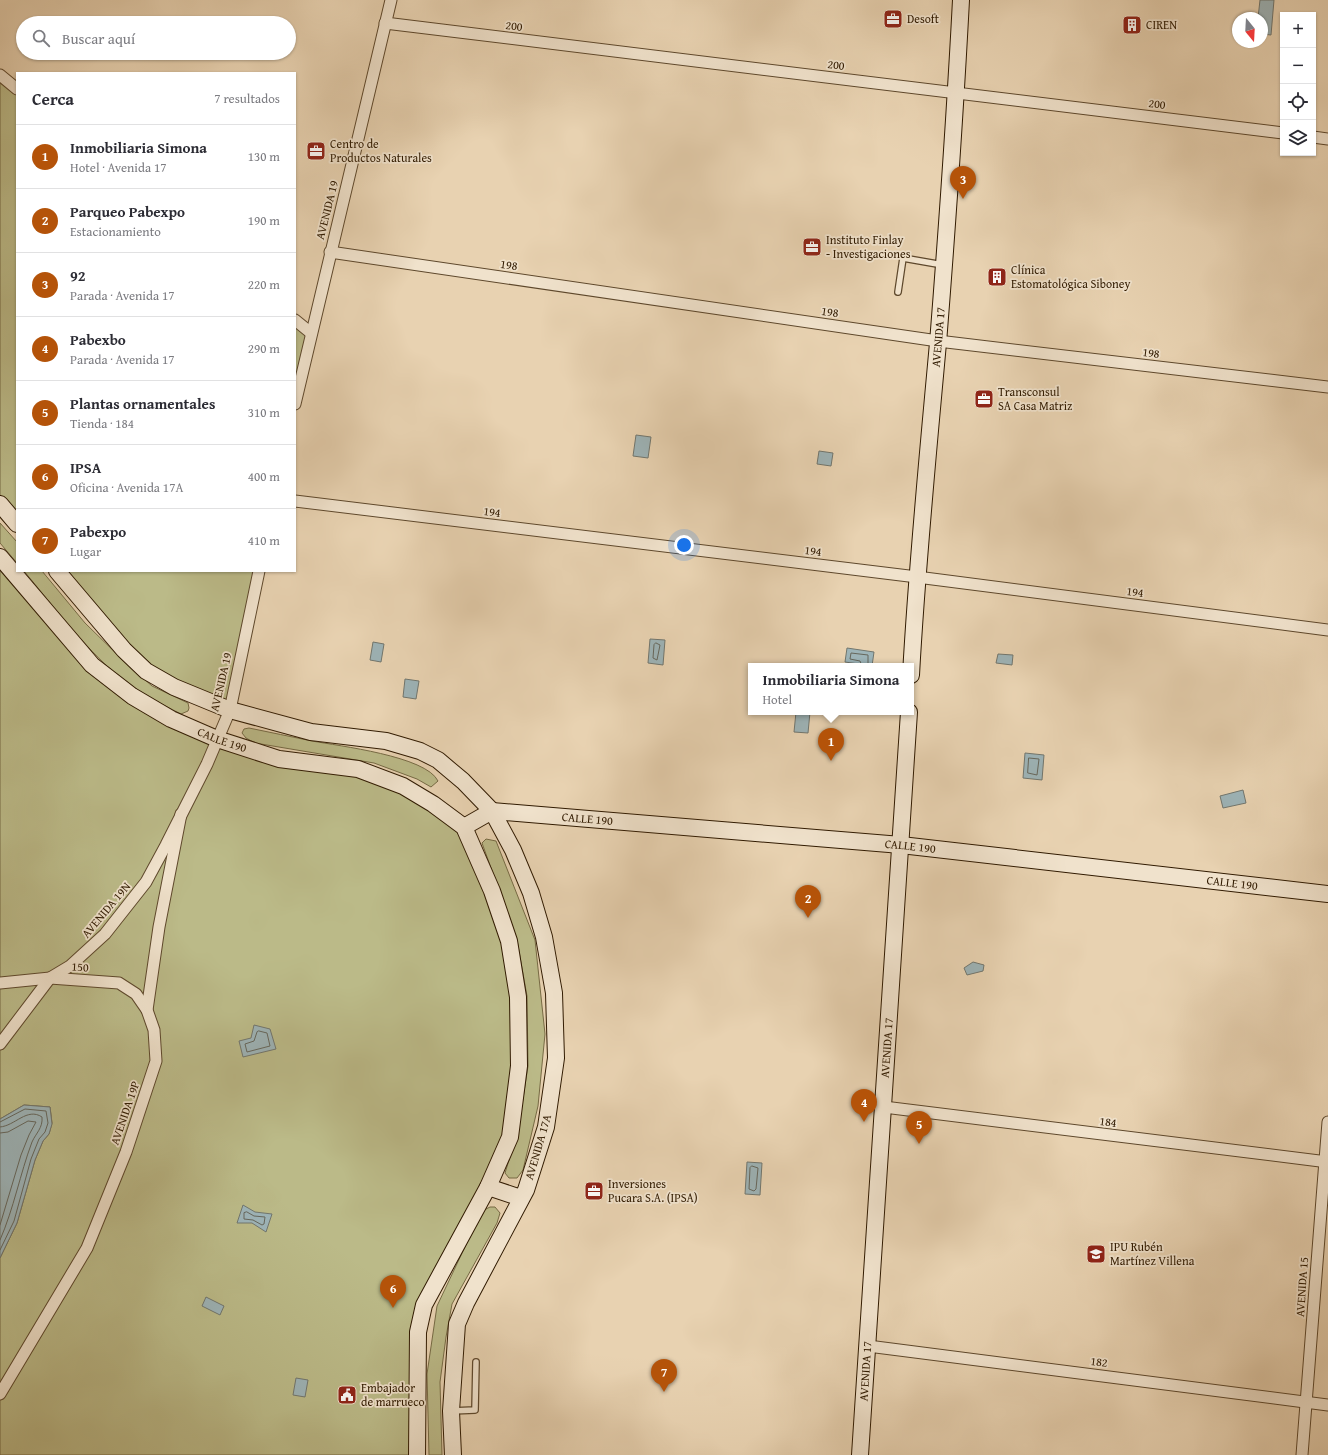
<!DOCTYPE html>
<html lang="es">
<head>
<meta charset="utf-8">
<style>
	body { margin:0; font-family:"Gentium Book Plus",serif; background:#f7f7f7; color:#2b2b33 }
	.controls { position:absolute; right:12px; top:12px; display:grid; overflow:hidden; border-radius:0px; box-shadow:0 1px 3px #0004 }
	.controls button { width:36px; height:36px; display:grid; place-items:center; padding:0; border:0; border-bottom:1px solid #e1e1e2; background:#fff; color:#2b2b33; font:20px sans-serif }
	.compass { position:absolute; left:1232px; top:12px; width:36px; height:36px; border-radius:50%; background:#fff; box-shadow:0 1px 3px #0004; rotate:162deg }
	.you { position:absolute; left:684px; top:545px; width:14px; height:14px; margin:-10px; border:3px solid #fff; border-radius:50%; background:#1a73e8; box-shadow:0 0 0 6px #1a73e833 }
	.badge { display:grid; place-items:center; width:26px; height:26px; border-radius:50%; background:#b45309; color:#fff; font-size:13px; font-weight:700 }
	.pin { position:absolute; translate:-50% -33px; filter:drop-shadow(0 1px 2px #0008) }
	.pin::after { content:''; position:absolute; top:21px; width:14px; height:12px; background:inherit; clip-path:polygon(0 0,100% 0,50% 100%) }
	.popup { position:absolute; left:748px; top:663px; width:166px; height:52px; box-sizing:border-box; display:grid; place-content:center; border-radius:0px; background:#fff; filter:drop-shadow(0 1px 3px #0005); font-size:13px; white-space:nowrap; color:#7c7c81 }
	.popup b { font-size:15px; color:#2b2b33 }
	.popup::after { content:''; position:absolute; left:50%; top:100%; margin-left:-8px; border:8px solid transparent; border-top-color:#fff }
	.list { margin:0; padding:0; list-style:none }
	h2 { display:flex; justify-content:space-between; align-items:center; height:52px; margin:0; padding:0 16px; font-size:17px }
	h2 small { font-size:13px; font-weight:400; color:#7c7c81 }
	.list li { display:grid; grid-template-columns:26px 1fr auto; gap:12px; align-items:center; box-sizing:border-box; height:64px; padding:0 16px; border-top:1px solid #e1e1e2 }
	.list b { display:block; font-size:15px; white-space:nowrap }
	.list p { margin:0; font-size:13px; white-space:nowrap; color:#7c7c81 }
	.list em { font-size:13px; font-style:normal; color:#7c7c81 }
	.icon { flex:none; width:22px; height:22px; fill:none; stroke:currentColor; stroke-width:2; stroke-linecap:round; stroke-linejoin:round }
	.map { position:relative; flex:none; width:1328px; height:1455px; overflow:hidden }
	.search { position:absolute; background:#fff; box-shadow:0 1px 3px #0004; left:16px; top:16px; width:280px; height:44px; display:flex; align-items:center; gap:10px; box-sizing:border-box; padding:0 14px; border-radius:22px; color:#7c7c81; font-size:15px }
	.panel { position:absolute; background:#fff; box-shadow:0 1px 3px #0004; left:16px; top:72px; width:280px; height:500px; border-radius:0px }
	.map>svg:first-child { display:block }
</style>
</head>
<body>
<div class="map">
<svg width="1328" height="1455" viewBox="0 0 1328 1455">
	<rect width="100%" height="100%" fill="#e8d2b1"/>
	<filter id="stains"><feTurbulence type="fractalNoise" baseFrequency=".005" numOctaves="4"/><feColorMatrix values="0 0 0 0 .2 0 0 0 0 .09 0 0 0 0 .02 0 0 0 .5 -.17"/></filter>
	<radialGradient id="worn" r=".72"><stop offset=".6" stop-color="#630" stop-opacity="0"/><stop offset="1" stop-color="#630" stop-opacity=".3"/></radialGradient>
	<g fill="#bbba88" stroke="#766a44">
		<polygon points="0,75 17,89 17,524 0,504"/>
		<polygon points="295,320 311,333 295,404"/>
		<polygon points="0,523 17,542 17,563 0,543"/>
		<polygon points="0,557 92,665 217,739 358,769 464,827 492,891 518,997 510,1137 424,1305 417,1455 0,1455 0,1258 17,1223 35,1160 43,1141 49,1134 52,1123 50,1107 24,1105 0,1119"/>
		<path d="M24 571H42L85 623 126 663 152 686 188 703 189 708 188 711 181 714C159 703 137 692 118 676 82 645 54 607 24 571Z"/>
		<polygon points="57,571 259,571 230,710 146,671"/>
		<path d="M249 728C270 732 291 737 312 741 339 746 426 756 438 781L431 787 417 779 374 763 255 743 246 738 242 733 244 729Z"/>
		<polygon points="486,839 496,841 535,940 545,1034 538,1106 523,1170 517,1178 509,1178 505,1173 518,1131 528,1066 527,996 517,940 482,843"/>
		<polygon points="490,1207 495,1207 500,1213 497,1223 452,1304 446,1337 440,1382 442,1455 429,1455 427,1374 437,1306 482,1211"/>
	</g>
	<g fill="#9db4b8" stroke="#71766e">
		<polygon points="1260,0 1274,0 1271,35 1262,34 1262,18 1258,18"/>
		<polygon points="636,435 651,437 648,458 633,456"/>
		<polygon points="819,451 833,453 831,466 817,464"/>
		<polygon points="650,639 665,640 663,665 648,663"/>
		<polygon points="373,642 384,644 381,662 370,660"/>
		<polygon points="847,648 874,652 872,666 845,662"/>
		<polygon points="998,654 1013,655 1012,665 996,663"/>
		<polygon points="405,679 419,681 416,699 403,697"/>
		<polygon points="796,712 810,712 808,733 794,732"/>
		<polygon points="1025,753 1044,755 1042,780 1023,778"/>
		<polygon points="1243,790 1246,803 1223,808 1220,796"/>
		<polygon points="973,962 984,965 983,971 967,975 964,968"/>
		<polygon points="254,1025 270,1029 276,1049 243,1057 239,1041 251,1038"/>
		<polygon points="24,1105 50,1107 52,1124 49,1134 43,1141 35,1160 17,1223 0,1258 0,1119"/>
		<polygon points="747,1162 762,1163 760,1195 745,1194"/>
		<polygon points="243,1205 255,1212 272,1214 266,1232 252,1223 237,1223"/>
		<polygon points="206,1297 224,1306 220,1315 202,1306"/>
		<polygon points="296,1378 308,1380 305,1397 293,1395"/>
	</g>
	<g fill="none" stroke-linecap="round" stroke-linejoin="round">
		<g stroke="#66675c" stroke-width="1">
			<polygon points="656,643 660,645 657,660 653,658 654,645"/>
			<polyline points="862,666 860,661 850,659 851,653 868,655 868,666"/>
			<polygon points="1029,758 1039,759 1037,775 1028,773"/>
			<polygon points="259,1031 267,1033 270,1046 247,1052 245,1044 254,1041 257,1032"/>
			<polyline points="0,1122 25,1109 46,1111 48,1123 45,1132 39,1139 31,1159 14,1221 0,1250"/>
			<path d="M0 1127C15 1126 27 1107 42 1117 43 1128 36 1133 32 1142 20 1174 14 1208 0 1240"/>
			<polyline points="0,1133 8,1132 28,1121 36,1122 29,1135 21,1155 0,1225"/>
			<polygon points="752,1166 758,1168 756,1189 754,1191 749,1189 750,1168"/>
			<polygon points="247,1212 254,1216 265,1217 264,1224 262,1225 253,1220 244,1219 244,1213"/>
		</g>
		<defs>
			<g id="lane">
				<polyline points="898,292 903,258 943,265"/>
				<polyline points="451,1411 475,1410 476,1362"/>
			</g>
			<g id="street">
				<polyline points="385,23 1283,133"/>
				<polyline points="0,75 17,89"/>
				<polyline points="1313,137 1328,139"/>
				<polyline points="330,252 938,341 1328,387"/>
				<polyline points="295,320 311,333"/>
				<polyline points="295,404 391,0"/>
				<polyline points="295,501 917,577 1328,630"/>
				<polyline points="0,983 50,978 119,983 136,994 147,1010"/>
				<polyline points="0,1044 50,978 70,966 105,934 146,882 166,845 207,764 230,710 259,571"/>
				<polyline points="884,1107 1328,1162"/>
				<polyline points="868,1346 1328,1405"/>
				<polyline points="0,1394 87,1248 126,1152 156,1061 154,1030 147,1010 159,927 181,814"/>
				<polyline points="1302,1455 1328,1122"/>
			</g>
			<g id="secondary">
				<polyline points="0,504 17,524"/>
				<path id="s1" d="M0 557 92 665 132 696 171 719 217 739 279 759 358 769 403 786 433 804 464 827 492 891 509 941 518 997 519 1066 510 1137 488 1187 424 1305 418 1332 417 1455"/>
				<polyline points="57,571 124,650 146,671 174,687 230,710 311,732 386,741 420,751 438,760 463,781 492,811 513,850 531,893 544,937 554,993 556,1058 546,1127 526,1190 466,1303 457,1324 451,1411 453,1455"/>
				<path id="s2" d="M911 675C917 564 928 453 938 343 947 229 955 114 961 0"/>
				<path id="s3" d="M464 827 492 811 901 845 1328 894"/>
				<polyline points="488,1187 521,1198"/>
				<path id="s4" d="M860 1455 909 712"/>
			</g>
		</defs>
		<use href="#lane" stroke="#5e482c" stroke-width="8"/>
		<use href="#street" stroke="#5e482c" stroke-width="13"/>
		<use href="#secondary" stroke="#301a00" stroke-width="18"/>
		<use href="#lane" stroke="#f0e2cc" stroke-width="5.5"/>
		<use href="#street" stroke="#f0e2cc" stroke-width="11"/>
		<use href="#secondary" stroke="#f0e2cc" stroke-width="16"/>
	</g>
	<defs>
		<symbol id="office-square" viewBox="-11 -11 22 22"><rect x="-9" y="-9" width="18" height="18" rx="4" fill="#8f2418" stroke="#f0e2cc"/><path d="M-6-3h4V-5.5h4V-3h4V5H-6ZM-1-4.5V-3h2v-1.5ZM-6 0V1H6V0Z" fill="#fff"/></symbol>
		<symbol id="building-square" viewBox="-11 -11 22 22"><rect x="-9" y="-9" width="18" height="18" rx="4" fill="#8f2418" stroke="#f0e2cc"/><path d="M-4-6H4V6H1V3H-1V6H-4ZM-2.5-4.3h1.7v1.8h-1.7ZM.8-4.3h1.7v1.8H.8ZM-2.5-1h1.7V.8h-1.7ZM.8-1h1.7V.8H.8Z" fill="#fff"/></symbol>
		<symbol id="school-square" viewBox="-11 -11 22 22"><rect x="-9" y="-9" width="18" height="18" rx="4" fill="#8f2418" stroke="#f0e2cc"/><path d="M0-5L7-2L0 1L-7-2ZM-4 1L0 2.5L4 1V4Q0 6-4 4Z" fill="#fff"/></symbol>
		<symbol id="civic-square" viewBox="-11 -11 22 22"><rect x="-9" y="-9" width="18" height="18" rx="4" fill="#8f2418" stroke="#f0e2cc"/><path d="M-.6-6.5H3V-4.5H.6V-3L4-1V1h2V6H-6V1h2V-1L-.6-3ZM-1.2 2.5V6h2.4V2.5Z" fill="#fff"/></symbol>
	</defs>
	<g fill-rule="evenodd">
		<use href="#office-square" x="882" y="8" width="22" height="22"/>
		<use href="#building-square" x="1121" y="14" width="22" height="22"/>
		<use href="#office-square" x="305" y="140" width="22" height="22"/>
		<use href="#office-square" x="801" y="236" width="22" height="22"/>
		<use href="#building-square" x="986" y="266" width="22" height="22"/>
		<use href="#office-square" x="973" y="388" width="22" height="22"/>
		<use href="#office-square" x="583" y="1180" width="22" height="22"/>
		<use href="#school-square" x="1085" y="1243" width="22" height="22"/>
		<use href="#civic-square" x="336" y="1384" width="22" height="22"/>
	</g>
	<g text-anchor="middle" stroke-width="3.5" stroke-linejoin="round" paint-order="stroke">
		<g font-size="12" fill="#301a00" stroke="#f0e2cc" text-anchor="start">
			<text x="907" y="23">Desoft</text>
			<text x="1146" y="29">CIREN</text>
			<text x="330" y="148">Centro de<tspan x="330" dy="14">Productos Naturales</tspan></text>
			<text x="826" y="244">Instituto Finlay<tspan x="826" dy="14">- Investigaciones</tspan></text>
			<text x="1011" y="274">Clínica<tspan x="1011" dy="14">Estomatológica Siboney</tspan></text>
			<text x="998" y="396">Transconsul<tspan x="998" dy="14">SA Casa Matriz</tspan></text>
			<text x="608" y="1188">Inversiones<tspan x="608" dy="14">Pucara S.A. (IPSA)</tspan></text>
			<text x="1110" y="1251">IPU Rubén<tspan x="1110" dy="14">Martínez Villena</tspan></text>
			<text x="361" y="1392">Embajador<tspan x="361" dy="14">de marrueco</tspan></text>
		</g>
		<g font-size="12" fill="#301a00" stroke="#f0e2cc">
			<text transform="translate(514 26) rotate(7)" y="4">200</text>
			<text transform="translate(836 65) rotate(7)" y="4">200</text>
			<text transform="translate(1157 104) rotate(7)" y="4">200</text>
			<text transform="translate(327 210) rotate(-76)" y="4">AVENIDA 19</text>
			<text transform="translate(509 265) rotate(8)" y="4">198</text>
			<text transform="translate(830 312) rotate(8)" y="4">198</text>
			<text dy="4" stroke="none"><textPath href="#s2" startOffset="339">AVENIDA 17</textPath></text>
			<text transform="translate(1151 353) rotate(7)" y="4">198</text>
			<text transform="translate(492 512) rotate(7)" y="4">194</text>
			<text transform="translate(813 551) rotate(7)" y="4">194</text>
			<text transform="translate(1135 592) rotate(7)" y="4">194</text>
			<text transform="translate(221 682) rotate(-77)" y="4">AVENIDA 19</text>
			<text dy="4" stroke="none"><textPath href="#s1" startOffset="293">CALLE 190</textPath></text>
			<text dy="4" stroke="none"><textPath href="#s3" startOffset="128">CALLE 190</textPath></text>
			<text dy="4" stroke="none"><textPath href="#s3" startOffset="452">CALLE 190</textPath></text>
			<text dy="4" stroke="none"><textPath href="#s3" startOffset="776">CALLE 190</textPath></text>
			<text transform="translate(106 910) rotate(-50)" y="4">AVENIDA 19N</text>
			<text transform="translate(80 967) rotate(3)" y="4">150</text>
			<text dy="4" stroke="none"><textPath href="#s4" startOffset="408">AVENIDA 17</textPath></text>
			<text transform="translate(125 1113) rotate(-71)" y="4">AVENIDA 19P</text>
			<text transform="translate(1108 1122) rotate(7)" y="4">184</text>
			<text transform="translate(538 1147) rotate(-74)" y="4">AVENIDA 17A</text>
			<text transform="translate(1302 1287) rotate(-86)" y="4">AVENIDA 15</text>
			<text transform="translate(1099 1362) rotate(7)" y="4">182</text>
			<text dy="4" stroke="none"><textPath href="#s4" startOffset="84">AVENIDA 17</textPath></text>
		</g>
	</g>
	<rect width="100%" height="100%" filter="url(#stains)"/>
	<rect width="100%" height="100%" fill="url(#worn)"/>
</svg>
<div class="controls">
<button>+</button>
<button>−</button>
<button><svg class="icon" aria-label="locate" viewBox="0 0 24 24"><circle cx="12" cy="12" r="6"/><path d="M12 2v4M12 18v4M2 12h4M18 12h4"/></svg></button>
<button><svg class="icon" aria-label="layers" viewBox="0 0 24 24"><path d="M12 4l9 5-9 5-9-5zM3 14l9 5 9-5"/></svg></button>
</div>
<svg class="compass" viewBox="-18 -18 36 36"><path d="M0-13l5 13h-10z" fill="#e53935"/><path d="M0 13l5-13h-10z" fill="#7c7c81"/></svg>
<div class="you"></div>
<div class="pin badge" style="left:831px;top:761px">1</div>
<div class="popup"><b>Inmobiliaria Simona</b>Hotel</div>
<div class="pin badge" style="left:808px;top:918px">2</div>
<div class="pin badge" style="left:963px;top:199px">3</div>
<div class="pin badge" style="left:864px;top:1122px">4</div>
<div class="pin badge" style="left:919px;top:1144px">5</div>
<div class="pin badge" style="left:393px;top:1308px">6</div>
<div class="pin badge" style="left:664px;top:1392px">7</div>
<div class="search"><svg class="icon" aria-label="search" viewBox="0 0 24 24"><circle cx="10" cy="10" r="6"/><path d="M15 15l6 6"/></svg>Buscar aquí</div>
<section class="panel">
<h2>Cerca<small>7 resultados</small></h2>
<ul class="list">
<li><span class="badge">1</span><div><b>Inmobiliaria Simona</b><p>Hotel · Avenida 17</p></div><em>130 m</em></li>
<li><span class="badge">2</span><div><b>Parqueo Pabexpo</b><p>Estacionamiento</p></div><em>190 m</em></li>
<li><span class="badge">3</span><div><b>92</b><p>Parada · Avenida 17</p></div><em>220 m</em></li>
<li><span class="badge">4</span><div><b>Pabexbo</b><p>Parada · Avenida 17</p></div><em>290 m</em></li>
<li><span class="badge">5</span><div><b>Plantas ornamentales</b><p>Tienda · 184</p></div><em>310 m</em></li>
<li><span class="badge">6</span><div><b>IPSA</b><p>Oficina · Avenida 17A</p></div><em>400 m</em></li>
<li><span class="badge">7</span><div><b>Pabexpo</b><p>Lugar</p></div><em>410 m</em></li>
</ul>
</section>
</div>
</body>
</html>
